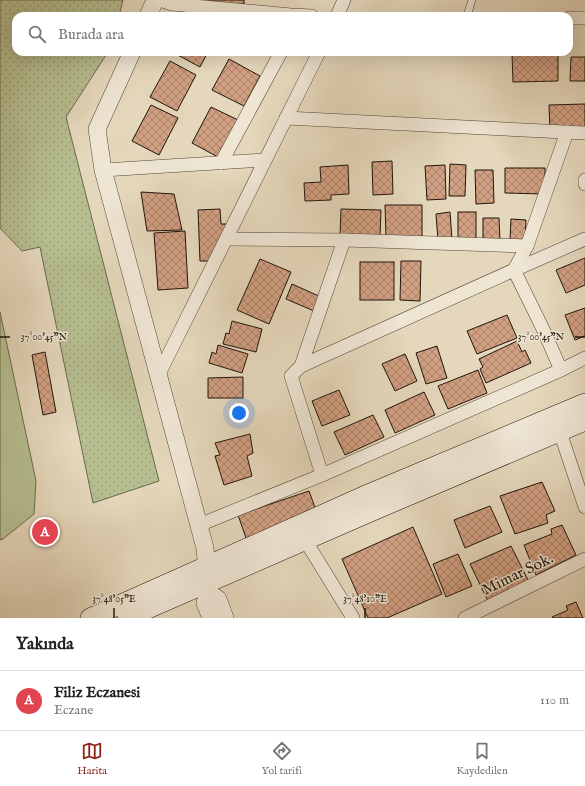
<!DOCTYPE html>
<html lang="tr">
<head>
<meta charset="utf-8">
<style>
	body { margin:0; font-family:"IM FELL English",serif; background:#f2f2f2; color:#222 }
	.you { position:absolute; left:239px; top:413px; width:14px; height:14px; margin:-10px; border:3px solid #fff; border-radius:50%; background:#1a73e8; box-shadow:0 0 0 6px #1a73e833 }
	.badge { display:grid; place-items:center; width:26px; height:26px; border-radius:50%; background:#8f2418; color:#fff; font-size:13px; font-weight:700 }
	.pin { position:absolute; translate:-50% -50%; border:2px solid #fff; box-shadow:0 1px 4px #0006 }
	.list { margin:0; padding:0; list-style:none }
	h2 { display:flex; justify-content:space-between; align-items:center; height:52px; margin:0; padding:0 16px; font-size:17px }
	h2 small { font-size:13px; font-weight:400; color:#767676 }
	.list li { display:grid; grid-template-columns:26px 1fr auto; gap:12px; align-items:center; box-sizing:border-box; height:60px; padding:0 16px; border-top:1px solid #e0e0e0 }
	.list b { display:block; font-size:15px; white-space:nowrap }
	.list p { margin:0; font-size:13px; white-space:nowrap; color:#767676 }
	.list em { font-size:13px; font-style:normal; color:#767676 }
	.icon { flex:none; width:22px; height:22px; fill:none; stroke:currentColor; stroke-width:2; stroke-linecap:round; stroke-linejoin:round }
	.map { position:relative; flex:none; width:585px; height:618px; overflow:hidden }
	.search { position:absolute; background:#fff; box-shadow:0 4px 16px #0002; left:12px; right:12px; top:12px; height:44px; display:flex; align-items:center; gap:10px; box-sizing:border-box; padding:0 14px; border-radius:12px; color:#767676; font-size:15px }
	.sheet { height:112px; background:#fff }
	nav { display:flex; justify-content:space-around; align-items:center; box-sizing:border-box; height:56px; border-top:1px solid #e0e0e0; background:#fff; font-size:11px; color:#767676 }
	nav a { display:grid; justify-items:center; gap:2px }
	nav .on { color:#8f2418 }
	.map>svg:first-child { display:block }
</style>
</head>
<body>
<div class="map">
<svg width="585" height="618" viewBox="0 0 585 618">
	<defs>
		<pattern id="green-dots" width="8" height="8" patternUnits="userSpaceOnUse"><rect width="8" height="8" fill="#b6be90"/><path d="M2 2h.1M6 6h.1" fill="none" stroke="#9ca27b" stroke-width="1.8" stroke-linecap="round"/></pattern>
		<pattern id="building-cross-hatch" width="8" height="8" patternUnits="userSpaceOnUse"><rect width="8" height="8" fill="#d19f81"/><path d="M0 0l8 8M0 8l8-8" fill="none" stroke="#a98068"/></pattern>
	</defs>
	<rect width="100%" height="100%" fill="#e5d7bb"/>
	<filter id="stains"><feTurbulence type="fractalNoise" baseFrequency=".005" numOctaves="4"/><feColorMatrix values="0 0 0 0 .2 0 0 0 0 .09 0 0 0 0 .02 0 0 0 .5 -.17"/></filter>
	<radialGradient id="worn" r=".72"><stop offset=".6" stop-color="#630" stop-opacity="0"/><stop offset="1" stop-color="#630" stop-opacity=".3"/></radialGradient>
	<polygon fill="url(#green-dots)" stroke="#6a6a4e" points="0,0 123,0 119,16 16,16 16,52 108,52 66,117 159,481 93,503 40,247 22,251 0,228"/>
	<polygon fill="#b6be90" stroke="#6a6a4e" points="0,312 36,481 34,514 3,539 0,540"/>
	<g fill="url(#building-cross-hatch)" stroke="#1f150b">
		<polygon points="208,0 244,0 244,4 208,5"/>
		<polygon points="174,52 208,52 200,67 174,53"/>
		<polygon points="558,53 558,81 513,82 512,54"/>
		<polygon points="571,57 585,57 585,81 570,81"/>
		<polygon points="229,59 260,76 244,106 212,90"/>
		<polygon points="170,61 196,75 177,111 150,97"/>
		<polygon points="585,104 585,129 550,131 549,105"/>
		<polygon points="151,105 178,118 159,155 132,141"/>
		<polygon points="211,107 238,120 218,157 192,143"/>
		<polygon points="392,161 393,194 373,195 372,162"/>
		<polygon points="450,164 466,165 465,196 449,196"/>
		<polygon points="348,165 349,194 331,195 331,200 305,201 304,183 321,182 320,167"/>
		<polygon points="445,165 446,199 427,200 425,166"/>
		<polygon points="505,168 545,168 545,194 505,193"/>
		<polygon points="475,170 493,170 494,203 476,204"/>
		<polygon points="141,192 174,194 182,230 147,231"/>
		<polygon points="385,205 422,205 422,237 386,237"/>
		<polygon points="220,209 221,224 231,224 211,261 200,261 198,210"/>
		<polygon points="341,209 381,210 380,237 340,236"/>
		<polygon points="450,212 452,240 438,241 436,214"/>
		<rect x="458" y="212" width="18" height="30"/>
		<polygon points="483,218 499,218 500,241 483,241"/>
		<polygon points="511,219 526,220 525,241 510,240"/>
		<polygon points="185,231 188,288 158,290 154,233"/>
		<polygon points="585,258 585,285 566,293 556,270"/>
		<polygon points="260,259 291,272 269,324 237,310"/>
		<polygon points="401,261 421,261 420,301 400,300"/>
		<rect x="360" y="262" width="34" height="38"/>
		<polygon points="292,284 321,297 314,311 286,299"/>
		<polygon points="585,308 585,336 575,340 565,315"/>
		<polygon points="507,315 517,338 477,354 467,331"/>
		<polygon points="232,321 262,329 256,352 223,344 226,333 229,334"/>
		<polygon points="517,341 522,352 525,350 531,363 486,383 480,369 483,367 479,359"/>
		<polygon points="218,345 248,354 242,373 209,363 212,352 216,354"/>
		<polygon points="437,346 447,378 426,384 416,353"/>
		<polygon points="45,352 56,412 43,415 32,355"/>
		<polygon points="405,354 417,381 395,391 382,364"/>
		<polygon points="478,370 487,393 448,409 438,386"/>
		<polygon points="243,377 243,398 208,398 208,378"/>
		<polygon points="339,390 350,415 322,426 312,401"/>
		<polygon points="424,392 435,415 395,433 385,410"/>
		<polygon points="373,415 384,437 345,455 334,432"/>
		<polygon points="250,434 253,453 247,456 252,476 224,485 215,456 220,455 215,443"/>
		<polygon points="542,482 555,511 546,515 548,523 515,534 500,496"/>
		<polygon points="309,491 317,513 246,538 238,515"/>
		<polygon points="490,506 502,532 465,548 454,520"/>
		<polygon points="562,525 576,555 536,575 524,545 552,534 551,529"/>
		<polygon points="413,527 442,594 387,618 368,618 342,559"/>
		<polygon points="511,546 529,582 488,601 470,564"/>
		<polygon points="458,554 472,586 446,597 433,564"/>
		<polygon points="576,602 583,618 553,618 552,617 568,610 566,606"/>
	</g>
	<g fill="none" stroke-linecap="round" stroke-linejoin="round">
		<defs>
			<polyline id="service" points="467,16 472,0"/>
			<g id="minor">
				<polyline points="160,0 172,4 291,15 312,16"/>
				<polyline points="337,16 344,0"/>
				<polyline points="569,18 585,18"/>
				<polyline points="286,118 585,133"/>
				<polyline points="221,163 281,52"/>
				<polyline points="103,170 265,160"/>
				<polyline points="585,180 585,184"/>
				<polyline points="226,239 344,240 527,246"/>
				<polyline points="301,366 514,270 585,239"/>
				<polyline points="561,370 543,329 514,270 527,246 567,132"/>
				<polyline points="159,374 319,52"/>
				<polyline points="560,432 585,507"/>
				<polyline points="322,475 291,376 301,366 344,240"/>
				<polyline points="199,525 322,475 561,370 585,358"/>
				<polyline points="305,540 353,618"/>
				<polyline points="465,618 585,559"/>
			</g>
			<g id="tertiary">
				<polyline points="148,16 155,0"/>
				<polyline points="132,52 97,129 103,170 205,548 209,593 205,603 211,618"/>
				<polyline points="209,593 218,599 225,618"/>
			</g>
			<g id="secondary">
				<polyline points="90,618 366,495 585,403"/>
				<polyline points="127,618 375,510 585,421"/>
			</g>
		</defs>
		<use href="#service" stroke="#504637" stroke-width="8"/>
		<use href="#minor" stroke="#504637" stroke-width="14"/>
		<use href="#tertiary" stroke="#504637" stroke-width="18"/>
		<use href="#secondary" stroke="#1f150b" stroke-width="20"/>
		<use href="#service" stroke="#eee5d3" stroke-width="7"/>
		<use href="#minor" stroke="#eee5d3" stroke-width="13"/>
		<use href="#tertiary" stroke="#eee5d3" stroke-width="17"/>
		<use href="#secondary" stroke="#eee5d3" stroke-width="19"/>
	</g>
	<path fill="none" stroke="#1f150b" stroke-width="1.5" d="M0 337H10M575 337H585M114 608V618M365 608V618"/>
	<g text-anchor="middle" stroke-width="3" stroke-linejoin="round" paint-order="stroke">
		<g font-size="16" fill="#1f150b" stroke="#eee5d3">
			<text transform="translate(517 573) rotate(-26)" y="6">Mimar Sok.</text>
		</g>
	</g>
	<g font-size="10" text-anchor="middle" fill="#1f150b" stroke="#eee5d3" stroke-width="3" stroke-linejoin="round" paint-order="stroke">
		<text x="44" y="340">37°00'45"N</text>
		<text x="541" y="340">37°00'45"N</text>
		<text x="114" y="602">37°48'05"E</text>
		<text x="365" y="602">37°48'10"E</text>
	</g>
	<rect width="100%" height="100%" filter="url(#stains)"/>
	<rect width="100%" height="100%" fill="url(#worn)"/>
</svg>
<div class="you"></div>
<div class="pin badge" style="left:45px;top:532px;background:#e0444e">A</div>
<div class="search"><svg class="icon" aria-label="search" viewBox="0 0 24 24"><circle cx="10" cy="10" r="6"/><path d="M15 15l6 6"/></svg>Burada ara</div>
</div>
<section class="sheet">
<h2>Yakında<small></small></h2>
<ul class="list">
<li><span class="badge" style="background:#e0444e">A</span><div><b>Filiz Eczanesi</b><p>Eczane</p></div><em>110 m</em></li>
</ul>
</section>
<nav>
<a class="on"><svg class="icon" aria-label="map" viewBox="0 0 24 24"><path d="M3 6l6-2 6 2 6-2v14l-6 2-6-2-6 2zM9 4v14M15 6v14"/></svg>Harita</a>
<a><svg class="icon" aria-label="directions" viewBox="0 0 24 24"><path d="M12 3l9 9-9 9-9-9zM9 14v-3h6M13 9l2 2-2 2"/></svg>Yol tarifi</a>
<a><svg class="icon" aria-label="saved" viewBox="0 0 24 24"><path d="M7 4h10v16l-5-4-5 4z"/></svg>Kaydedilen</a>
</nav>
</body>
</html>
